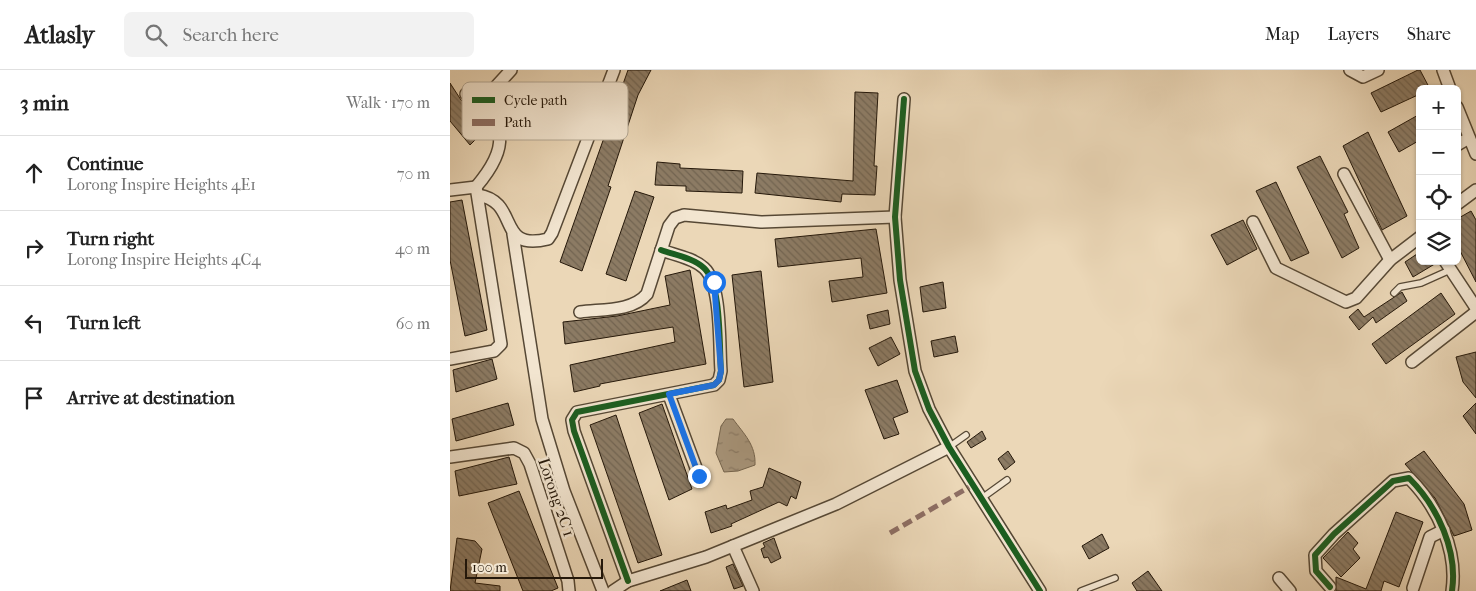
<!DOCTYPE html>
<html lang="en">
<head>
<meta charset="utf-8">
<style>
	body { margin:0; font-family:"IM FELL French Canon",serif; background:#f2f2f2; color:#222 }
	.controls { position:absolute; right:15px; top:15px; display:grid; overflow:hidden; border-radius:8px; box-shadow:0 1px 4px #0004 }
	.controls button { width:45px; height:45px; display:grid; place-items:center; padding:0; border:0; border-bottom:1px solid #e0e0e0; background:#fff; color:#222; font:25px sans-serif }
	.scale { position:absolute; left:15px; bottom:12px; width:138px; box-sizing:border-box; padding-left:5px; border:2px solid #25180a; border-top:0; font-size:14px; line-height:18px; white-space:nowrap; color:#25180a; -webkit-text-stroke:4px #f2e5d0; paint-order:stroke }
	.stop { position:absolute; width:15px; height:15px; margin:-11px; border:4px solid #1a73e8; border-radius:50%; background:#fff }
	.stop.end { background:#1a73e8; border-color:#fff; box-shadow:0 1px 5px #0008 }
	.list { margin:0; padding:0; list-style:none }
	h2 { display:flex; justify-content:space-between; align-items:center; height:65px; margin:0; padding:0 20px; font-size:21px }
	h2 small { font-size:16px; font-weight:400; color:#767676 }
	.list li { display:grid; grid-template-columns:32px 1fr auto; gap:15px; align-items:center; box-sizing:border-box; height:75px; padding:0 20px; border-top:1px solid #e0e0e0 }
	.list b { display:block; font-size:19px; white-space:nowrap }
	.list p { margin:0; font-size:16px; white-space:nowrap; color:#767676 }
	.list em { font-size:16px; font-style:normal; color:#767676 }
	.icon { flex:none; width:28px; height:28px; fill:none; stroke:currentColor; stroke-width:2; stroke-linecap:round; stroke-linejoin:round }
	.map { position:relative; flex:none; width:1026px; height:521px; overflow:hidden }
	header { display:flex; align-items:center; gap:30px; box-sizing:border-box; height:70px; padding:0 25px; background:#fff; border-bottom:1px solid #e0e0e0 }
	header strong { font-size:24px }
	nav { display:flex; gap:28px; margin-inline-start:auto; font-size:18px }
	.search { width:350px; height:45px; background:#f2f2f2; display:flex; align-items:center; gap:12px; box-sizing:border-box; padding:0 18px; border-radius:8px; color:#767676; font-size:19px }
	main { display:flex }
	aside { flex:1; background:#fff }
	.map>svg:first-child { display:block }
</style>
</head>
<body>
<header>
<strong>Atlasly</strong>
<div class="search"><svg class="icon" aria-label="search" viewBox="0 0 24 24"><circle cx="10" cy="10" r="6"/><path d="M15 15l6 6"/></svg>Search here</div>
<nav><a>Map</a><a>Layers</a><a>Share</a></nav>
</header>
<main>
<aside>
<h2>3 min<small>Walk · 170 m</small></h2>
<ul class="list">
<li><svg class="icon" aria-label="ahead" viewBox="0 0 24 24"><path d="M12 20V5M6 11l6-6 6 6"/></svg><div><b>Continue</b><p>Lorong Inspire Heights 4E1</p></div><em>70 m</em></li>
<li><svg class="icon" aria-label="right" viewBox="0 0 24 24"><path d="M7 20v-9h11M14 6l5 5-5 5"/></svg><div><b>Turn right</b><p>Lorong Inspire Heights 4C4</p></div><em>40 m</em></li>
<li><svg class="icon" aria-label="left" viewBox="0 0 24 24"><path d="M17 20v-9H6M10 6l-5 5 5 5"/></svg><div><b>Turn left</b></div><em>60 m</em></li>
<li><svg class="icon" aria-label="arrive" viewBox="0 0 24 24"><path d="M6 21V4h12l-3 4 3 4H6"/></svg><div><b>Arrive at destination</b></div></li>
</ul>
</aside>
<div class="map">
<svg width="1026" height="521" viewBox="0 0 1026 521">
	<defs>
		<pattern id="water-ripples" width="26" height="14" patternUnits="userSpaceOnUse" patternTransform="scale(1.25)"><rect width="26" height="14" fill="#a8967c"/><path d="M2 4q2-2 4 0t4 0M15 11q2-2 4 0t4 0" fill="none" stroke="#897964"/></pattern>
		<pattern id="building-back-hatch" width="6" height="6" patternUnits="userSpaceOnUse" patternTransform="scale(1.25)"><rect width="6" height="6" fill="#8c7b64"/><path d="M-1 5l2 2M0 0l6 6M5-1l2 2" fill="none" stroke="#726451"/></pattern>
	</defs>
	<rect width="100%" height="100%" fill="#ebd7b7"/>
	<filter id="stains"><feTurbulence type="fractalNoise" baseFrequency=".004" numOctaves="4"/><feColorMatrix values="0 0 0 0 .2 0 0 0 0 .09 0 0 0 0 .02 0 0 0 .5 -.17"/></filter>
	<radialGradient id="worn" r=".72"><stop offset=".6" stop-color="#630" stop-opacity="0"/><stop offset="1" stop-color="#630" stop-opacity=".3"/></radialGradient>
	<path fill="url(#water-ripples)" stroke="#74644e" d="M276 349H283C294 364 306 375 305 395L288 401 274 402 266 383 271 356Z"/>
	<g fill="url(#building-back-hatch)" stroke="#25180a">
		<polygon points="178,0 201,0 188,25 158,116 161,117 132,201 110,192"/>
		<polygon points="968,0 970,0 980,19 970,19 970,24 931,42 921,23"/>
		<polygon points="0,13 11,30 38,57 20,75 0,51"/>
		<polygon points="405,22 428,23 424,96 427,96 425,125 392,124 391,132 305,123 307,103 403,111"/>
		<polygon points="970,44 970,70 949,82 938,62"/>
		<polygon points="918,62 957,146 932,160 893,76"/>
		<polygon points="870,86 898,142 894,144 909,178 892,188 847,97"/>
		<polygon points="207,92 230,94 230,98 293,101 292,123 236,121 236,116 205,115"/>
		<polygon points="826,112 859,183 841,191 806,121"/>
		<polygon points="185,121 204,127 176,211 156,204"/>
		<polygon points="12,130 37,260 15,266 0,190 0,132"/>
		<polygon points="1021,141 1026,150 1026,212 1007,175 1007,149"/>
		<polygon points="793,150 807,179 777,195 761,165"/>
		<polygon points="426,159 437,223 382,232 379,211 413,207 411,188 328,197 325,169"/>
		<polygon points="970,182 970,191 988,192 963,207 955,192"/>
		<polygon points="240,200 256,294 150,314 150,316 124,322 120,295 225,272 223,257 115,274 113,252 167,246 220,235 215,206"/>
		<polygon points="311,201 323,312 294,317 282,205"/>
		<polygon points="493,212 496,238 473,242 470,217"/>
		<polygon points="952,222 957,231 926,253 923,247 909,260 899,247 908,239 914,247"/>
		<polygon points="991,223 1005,244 936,294 922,274"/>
		<polygon points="438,240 440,254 420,259 417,245"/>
		<polygon points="505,266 508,282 484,287 481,271"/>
		<polygon points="441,267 450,284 428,296 419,278"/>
		<polygon points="1026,282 1026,328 1013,312 1006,287"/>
		<polygon points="42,289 47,309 6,322 3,300"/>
		<polygon points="447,310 458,342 443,348 449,364 434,369 415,320"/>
		<polygon points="58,333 64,355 6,371 2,349"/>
		<polygon points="1026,333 1026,364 1013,346"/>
		<polygon points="212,334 242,419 219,430 189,343"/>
		<polygon points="166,345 212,485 188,493 140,355"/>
		<polygon points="532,361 536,369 521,378 517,372"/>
		<polygon points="558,381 565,392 555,400 548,389"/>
		<polygon points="974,381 1014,434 1022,460 1004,466 985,428 955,394"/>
		<polygon points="59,387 67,414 9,426 5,401"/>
		<polygon points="319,398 351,412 346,429 341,426 337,436 329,432 281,454 282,456 261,463 255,442 276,435 277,439 302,430 300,421 313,417"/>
		<polygon points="69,421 108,518 101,521 73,521 38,433"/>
		<polygon points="946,442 973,452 949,517 934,511 931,521 886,521 886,507 916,519"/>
		<polygon points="898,462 908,473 903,479 910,488 891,507 873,488"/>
		<polygon points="652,464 659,478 639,489 632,476"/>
		<polygon points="7,468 25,471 32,479 25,513 50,516 50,521 0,521"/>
		<polygon points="324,468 331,488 321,493 318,487 314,488 311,479 315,477 313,473"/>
		<polygon points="283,494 293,516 284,519 276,497"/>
		<polygon points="698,501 712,521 687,521 682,513"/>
		<polygon points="237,510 241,521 210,521"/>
	</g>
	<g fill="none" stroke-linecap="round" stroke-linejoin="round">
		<defs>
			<g id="service">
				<polyline points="944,223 950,217 971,213 1000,200"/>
				<polyline points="499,377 516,365"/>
				<polyline points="532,428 557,410"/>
				<polyline points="631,521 665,508"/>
			</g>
			<g id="minor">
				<polyline points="900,0 913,7 928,0"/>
				<polyline points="993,0 1000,19"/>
				<path d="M16 24C58 54 60 77 26 117"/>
				<polyline points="454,29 445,147 450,210 465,301 479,339 499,377 590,521"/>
				<polyline points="30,34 61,0"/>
				<polyline points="1007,37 1026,84"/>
				<polyline points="1007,75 1019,68"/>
				<polyline points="894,104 940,190"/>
				<polyline points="0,120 26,117"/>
				<path d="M28 125C71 132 45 182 98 169L102 163 164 0"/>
				<polyline points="1007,134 1026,120"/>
				<polyline points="803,152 826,198 896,232 906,228 940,190 970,167"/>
				<polyline points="63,164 92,349 114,421 153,521"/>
				<polyline points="995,191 1026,238"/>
				<path d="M130 242C151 239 182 242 197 224L219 156 225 148 234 145 311 152 445 147"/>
				<polyline points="0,289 44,281 51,274 26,117"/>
				<polyline points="962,292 1026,242"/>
				<polyline points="219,325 249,406"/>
				<polyline points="0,387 64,378 74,383 80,394 118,511 119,521"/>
				<polyline points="283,476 303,521"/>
				<polyline points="829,508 840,521"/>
				<path d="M178 511 124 361 122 350 127 342 264 315 269 310 271 301C269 277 272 214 254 198 243 188 225 185 211 180"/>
				<path d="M880 517 866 501 865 485 884 464 943 411 959 408C988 437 1008 481 1002 521"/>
				<polyline points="963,518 980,467 994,460"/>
				<polyline points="163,521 178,511 256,487 386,434 499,377"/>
			</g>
		</defs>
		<use href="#service" stroke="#564835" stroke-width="8"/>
		<use href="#minor" stroke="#564835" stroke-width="14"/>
		<use href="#service" stroke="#f2e5d0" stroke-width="5.5"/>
		<use href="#minor" stroke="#f2e5d0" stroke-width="11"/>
		<polyline stroke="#8d6e63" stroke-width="5" stroke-dasharray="10 5" stroke-linecap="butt" points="440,463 523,415"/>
		<defs>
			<g id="cycleway">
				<polyline points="454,29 445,147 450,210 465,301 479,339 499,377 590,521"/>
				<path d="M178 511 124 361 122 350 127 342 264 315 269 310 271 301C269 277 272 214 254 198 243 188 225 185 211 180"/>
				<path d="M880 517 866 501 865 485 884 464 943 411 959 408C988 437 1008 481 1002 521"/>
			</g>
		</defs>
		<use href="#cycleway" stroke="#f2e5d0" stroke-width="9"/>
		<use href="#cycleway" stroke="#1b5e20" stroke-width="6"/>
	</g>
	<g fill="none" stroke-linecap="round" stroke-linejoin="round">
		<polyline stroke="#1a73e8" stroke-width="6" points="249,406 219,324 264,315 269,310 271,301 264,212"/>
	</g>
	<g text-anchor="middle" stroke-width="5" stroke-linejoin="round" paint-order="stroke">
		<g font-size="16" fill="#25180a" stroke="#f2e5d0">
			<text transform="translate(107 427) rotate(71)" y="6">Lorong 2C 1</text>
		</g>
	</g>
	<rect x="12" y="12" width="166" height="58" rx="8" fill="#f2e5d0" stroke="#b4a895" stroke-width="1"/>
	<rect x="22" y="27" width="23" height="6" fill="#1b5e20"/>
	<rect x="22" y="49" width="23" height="7" fill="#8d6e63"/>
	<g font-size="14" fill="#25180a">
		<text x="54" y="35">Cycle path</text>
		<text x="54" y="57">Path</text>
	</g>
	<rect width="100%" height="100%" filter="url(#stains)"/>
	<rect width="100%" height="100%" fill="url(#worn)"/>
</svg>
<div class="controls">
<button>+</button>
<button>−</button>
<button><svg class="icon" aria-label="locate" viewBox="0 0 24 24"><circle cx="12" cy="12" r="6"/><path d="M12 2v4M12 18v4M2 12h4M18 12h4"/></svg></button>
<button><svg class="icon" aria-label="layers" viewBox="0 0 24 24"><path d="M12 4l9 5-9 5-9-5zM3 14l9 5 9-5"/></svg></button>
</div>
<div class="scale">100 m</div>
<div class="stop" style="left:264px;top:212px"></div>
<div class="stop end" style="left:249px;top:406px"></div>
</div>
</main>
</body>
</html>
